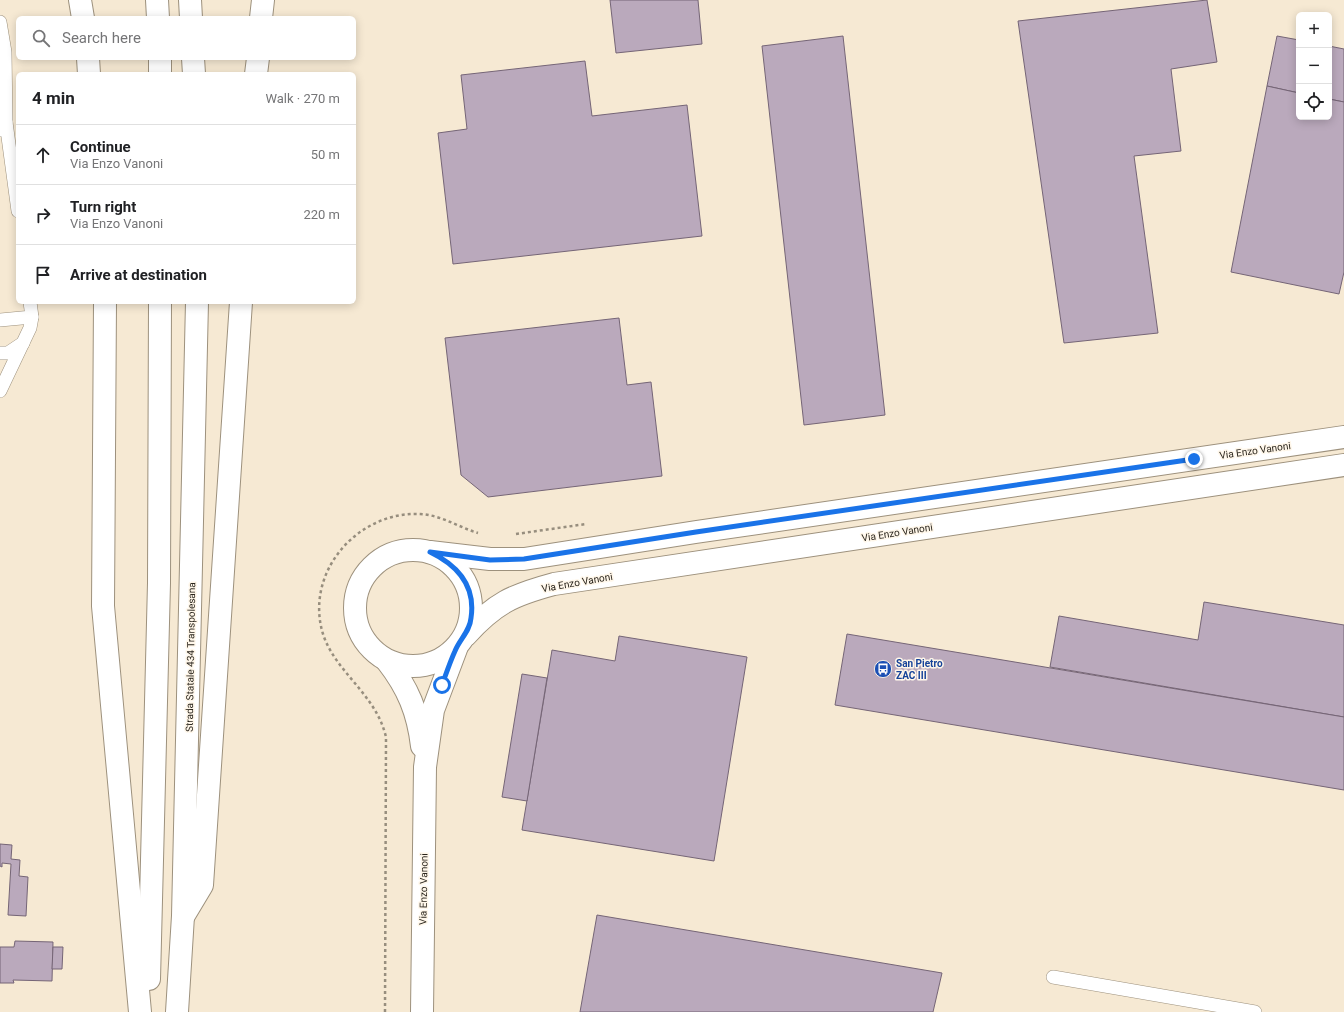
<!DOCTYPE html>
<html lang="en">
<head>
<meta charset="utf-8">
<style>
	body { margin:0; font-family:Roboto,sans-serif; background:#f2f2f2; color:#202124 }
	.controls { position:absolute; right:12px; top:12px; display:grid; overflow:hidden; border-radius:6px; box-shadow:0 2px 10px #0003 }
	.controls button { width:36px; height:36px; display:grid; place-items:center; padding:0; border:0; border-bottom:1px solid #e0e0e0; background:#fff; color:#202124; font:20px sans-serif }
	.stop { position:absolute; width:12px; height:12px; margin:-9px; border:3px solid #1a73e8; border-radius:50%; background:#fff }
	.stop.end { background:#1a73e8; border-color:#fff; box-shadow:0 1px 4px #0008 }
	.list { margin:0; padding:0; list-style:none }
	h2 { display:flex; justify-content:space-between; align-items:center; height:52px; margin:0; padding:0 16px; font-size:17px }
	h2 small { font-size:13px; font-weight:400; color:#757577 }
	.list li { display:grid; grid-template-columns:26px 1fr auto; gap:12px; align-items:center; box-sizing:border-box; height:60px; padding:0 16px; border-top:1px solid #e0e0e0 }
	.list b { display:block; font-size:15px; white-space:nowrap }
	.list p { margin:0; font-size:13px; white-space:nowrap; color:#757577 }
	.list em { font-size:13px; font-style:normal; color:#757577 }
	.icon { flex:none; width:22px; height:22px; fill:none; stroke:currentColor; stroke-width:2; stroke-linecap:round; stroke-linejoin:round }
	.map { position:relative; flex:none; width:1344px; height:1012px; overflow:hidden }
	.search { position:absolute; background:#fff; box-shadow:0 2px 10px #0003; left:16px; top:16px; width:340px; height:44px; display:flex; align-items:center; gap:10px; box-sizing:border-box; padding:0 14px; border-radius:6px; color:#757577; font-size:15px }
	.panel { position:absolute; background:#fff; box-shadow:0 2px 10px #0003; left:16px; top:72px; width:340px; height:232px; border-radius:6px }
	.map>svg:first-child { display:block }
</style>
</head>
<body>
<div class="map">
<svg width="1344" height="1012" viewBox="0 0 1344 1012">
	<rect width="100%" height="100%" fill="#f6e9d3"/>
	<g fill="#baa9bc" stroke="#756576">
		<polygon points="610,0 698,0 702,44 616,53"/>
		<polygon points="1207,0 1217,62 1171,69 1181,151 1134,156 1158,333 1064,343 1018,21"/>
		<polygon points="843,36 885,415 804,425 762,46"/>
		<polygon points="1277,36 1299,40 1299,93 1267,86"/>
		<polygon points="1329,46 1344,49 1344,102 1329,99"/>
		<polygon points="585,61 592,116 687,105 702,236 453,264 438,133 467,129 461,75"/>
		<polygon points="1267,86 1299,93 1299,117 1329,117 1329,99 1344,102 1344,272 1339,294 1231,272"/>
		<polygon points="619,318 627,385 651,382 662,476 488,497 461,475 445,338"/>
		<polygon points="1204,602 1344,625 1344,717 1050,667 1059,616 1198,640"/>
		<polygon points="847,634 1344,717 1344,790 835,705"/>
		<polygon points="619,636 747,657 714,861 522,830 552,650 615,661"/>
		<polygon points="522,674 547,678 527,801 502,797"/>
		<polygon points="0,844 12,845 11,859 20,860 19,876 28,877 26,916 8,915 11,864 2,863 2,867 0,866"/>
		<polygon points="597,915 942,973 933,1012 580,1012"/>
		<polygon points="15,941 53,942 52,981 13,980 14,983 0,983 0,947 14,947"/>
		<polygon points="53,947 63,947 62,969 52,969"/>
	</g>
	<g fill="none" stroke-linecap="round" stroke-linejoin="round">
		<defs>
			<g id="service">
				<polyline points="0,22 5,52 6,122 0,130"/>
				<polyline points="6,122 18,211"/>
				<polyline points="0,320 32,317 30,302"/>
				<polyline points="0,353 8,353 23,343"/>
				<polyline points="0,391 30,328 32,317"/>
				<polyline points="1053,977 1255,1012"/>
			</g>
			<g id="minor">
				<circle cx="413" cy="608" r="58"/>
				<polyline points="430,552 490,559 524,559 696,532 1344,437"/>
				<path d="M466 635C495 603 513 595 554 584L1344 465"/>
				<path d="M387 661C408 688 418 712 422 746"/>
				<polyline points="422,1012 425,767 433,710 456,649"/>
			</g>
			<g id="trunk">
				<polyline points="80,0 83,18"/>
				<polyline points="157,0 158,18"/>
				<polyline points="190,0 191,18"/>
				<polyline points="261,18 263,0"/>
				<polyline points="88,58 89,74"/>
				<polyline points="160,58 160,74"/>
				<polyline points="193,58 194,74"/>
				<polyline points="256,74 258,58"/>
				<polyline points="105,302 103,606 140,1012"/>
				<polyline points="184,915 202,885 241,302"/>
				<polyline points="149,979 159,583 160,302"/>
				<polyline points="177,1012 183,916 197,302"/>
			</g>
		</defs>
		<use href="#service" stroke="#9d917d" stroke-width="14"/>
		<use href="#minor" stroke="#9d917d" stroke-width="24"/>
		<use href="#trunk" stroke="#9d917d" stroke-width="24"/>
		<g stroke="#978e7e" stroke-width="2.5" stroke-dasharray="3 3" stroke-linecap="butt">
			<polyline points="516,534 586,524"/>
			<path d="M385 1012 386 737C376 694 335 672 323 634 304 572 358 511 420 514 441 515 458 527 478 533"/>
		</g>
		<use href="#service" stroke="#fff" stroke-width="13"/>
		<use href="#minor" stroke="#fff" stroke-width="22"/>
		<use href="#trunk" stroke="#fff" stroke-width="22"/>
	</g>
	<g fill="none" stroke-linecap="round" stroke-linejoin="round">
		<path stroke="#1a73e8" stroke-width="5" d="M442 685C446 674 450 662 455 651 460 639 470 631 471 618 476 585 457 565 430 552L490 560 524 559 696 532 1194 459"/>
	</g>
	<defs>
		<symbol id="bus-disc" viewBox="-11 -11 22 22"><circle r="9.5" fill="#1a4fb4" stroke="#fff7ea"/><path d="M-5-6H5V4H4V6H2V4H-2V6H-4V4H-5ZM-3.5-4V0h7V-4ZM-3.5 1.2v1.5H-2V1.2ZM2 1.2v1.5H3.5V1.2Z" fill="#fff"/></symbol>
	</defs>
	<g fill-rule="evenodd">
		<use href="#bus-disc" x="873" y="659" width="20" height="20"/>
	</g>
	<g text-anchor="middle" stroke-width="3" stroke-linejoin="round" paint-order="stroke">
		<g font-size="10" fill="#2a251d" stroke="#fff7ea">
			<text transform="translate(1255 450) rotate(-8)" y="4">Via Enzo Vanoni</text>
			<text transform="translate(897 532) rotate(-9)" y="4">Via Enzo Vanoni</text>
			<text transform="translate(577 582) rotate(-10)" y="4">Via Enzo Vanoni</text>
			<text transform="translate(190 657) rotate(-89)" y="4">Strada Statale 434 Transpolesana</text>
			<text transform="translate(423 889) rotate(-89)" y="4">Via Enzo Vanoni</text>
		</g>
		<g font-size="10" font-weight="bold" fill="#164399" stroke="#fff7ea" text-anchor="start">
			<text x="896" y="667">San Pietro<tspan x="896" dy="12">ZAC III</tspan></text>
		</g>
	</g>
</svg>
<div class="controls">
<button>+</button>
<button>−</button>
<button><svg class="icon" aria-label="locate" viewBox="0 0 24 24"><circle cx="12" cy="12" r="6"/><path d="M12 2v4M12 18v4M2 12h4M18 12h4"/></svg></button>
</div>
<div class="stop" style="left:442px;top:685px"></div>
<div class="stop end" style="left:1194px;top:459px"></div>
<div class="search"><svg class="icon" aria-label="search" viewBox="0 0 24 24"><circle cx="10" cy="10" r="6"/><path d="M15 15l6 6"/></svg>Search here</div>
<section class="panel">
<h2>4 min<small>Walk · 270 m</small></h2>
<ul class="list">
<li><svg class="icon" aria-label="ahead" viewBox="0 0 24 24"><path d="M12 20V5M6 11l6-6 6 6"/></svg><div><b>Continue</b><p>Via Enzo Vanoni</p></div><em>50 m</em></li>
<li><svg class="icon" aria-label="right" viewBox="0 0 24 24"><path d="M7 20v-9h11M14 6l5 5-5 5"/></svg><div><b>Turn right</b><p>Via Enzo Vanoni</p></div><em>220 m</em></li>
<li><svg class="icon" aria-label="arrive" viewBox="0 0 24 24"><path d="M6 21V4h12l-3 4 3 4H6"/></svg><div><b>Arrive at destination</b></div></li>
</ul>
</section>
</div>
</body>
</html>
